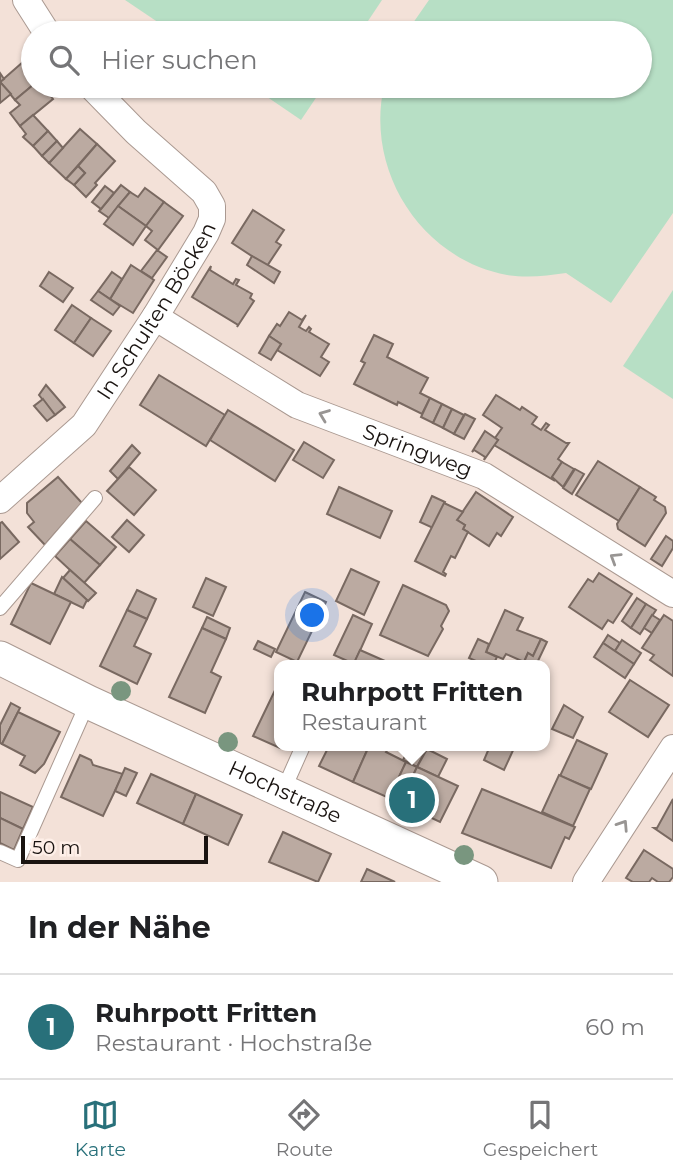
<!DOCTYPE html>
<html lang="de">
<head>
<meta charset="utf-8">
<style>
	body { margin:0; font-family:Montserrat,sans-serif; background:#f2f2f2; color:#202124 }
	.scale { position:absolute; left:21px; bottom:18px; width:187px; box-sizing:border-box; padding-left:7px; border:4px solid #191310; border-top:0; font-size:19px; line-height:24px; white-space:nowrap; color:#191310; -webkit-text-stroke:5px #feefe8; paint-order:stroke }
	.you { position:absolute; left:313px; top:616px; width:24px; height:24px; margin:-18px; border:5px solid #fff; border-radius:50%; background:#1a73e8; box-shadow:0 0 0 10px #1a73e833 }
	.badge { display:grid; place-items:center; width:46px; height:46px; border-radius:50%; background:#28707a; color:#fff; font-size:23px; font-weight:700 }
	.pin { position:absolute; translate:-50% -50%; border:4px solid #fff; box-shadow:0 2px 7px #0006 }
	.popup { position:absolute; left:274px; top:660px; width:276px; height:91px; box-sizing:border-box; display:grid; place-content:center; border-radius:14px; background:#fff; filter:drop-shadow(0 2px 5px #0005); font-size:23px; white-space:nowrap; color:#757577 }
	.popup b { font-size:26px; color:#202124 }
	.popup::after { content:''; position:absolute; left:50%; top:100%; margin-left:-14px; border:14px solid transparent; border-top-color:#fff }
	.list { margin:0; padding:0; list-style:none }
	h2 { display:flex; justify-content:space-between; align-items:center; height:91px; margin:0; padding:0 28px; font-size:30px }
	h2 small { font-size:23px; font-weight:400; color:#757577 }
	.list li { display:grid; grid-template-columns:46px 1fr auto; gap:21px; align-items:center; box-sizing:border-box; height:105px; padding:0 28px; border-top:2px solid #e0e0e0 }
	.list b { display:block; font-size:26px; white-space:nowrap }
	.list p { margin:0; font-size:23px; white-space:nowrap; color:#757577 }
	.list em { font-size:23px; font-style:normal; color:#757577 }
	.icon { flex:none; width:38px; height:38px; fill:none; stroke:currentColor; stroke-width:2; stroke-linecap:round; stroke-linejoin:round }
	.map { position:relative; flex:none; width:673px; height:882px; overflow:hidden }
	.search { position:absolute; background:#fff; box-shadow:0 2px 5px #0004; left:21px; right:21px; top:21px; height:77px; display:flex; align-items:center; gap:18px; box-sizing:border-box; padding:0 24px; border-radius:38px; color:#757577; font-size:26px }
	.sheet { height:196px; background:#fff }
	nav { display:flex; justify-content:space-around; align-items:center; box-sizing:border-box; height:98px; border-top:2px solid #e0e0e0; background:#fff; font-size:19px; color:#757577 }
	nav a { display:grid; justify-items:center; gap:4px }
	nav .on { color:#28707a }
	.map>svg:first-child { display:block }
</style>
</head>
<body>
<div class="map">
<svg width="673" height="882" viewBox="0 0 673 882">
	<rect width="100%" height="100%" fill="#f3e1d8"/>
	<g fill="#b7dfc5">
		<polygon points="125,0 382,0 360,33 174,33"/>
		<path d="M429 0H673V213L611 303 566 273C546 276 527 278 507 275 421 259 365 171 384 86H640V33H406Z"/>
		<polygon points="251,86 324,86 301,120"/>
		<polygon points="673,290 673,399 623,366"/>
	</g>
	<g fill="#bbaaa1" stroke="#796961" stroke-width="2">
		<polygon points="23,62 33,74 33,85 15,100 0,82"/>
		<polygon points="0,73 4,79 0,82 11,94 0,103"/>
		<polygon points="33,85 43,86 53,99 20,126 10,113 20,105 15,100"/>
		<polygon points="33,115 48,131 33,146 23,137 26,134 20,126"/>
		<polygon points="80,129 97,144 66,179 49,163"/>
		<polygon points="48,131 57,141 42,156 33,146"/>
		<polygon points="57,141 63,148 49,163 42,156"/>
		<polygon points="97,144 115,161 95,183 97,185 86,197 74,185 85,173 78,166"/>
		<polygon points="78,166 85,173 74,185 66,179"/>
		<polygon points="121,185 130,192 109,218 99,211"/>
		<polygon points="105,186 114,193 101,209 92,202"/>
		<polygon points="145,188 164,202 146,226 118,206 130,192 138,197"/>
		<polygon points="164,202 183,216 158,250 145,240 152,231 146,226"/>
		<polygon points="118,206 146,226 133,245 104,224"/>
		<polygon points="253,210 284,230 276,242 281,245 267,266 232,243"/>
		<polygon points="157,250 167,257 152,278 141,271"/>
		<polygon points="252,256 280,272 274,283 247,265"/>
		<polygon points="131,265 154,280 133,313 110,299"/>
		<polygon points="211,266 210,270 233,284 236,279 239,280 236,285 252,294 250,298 254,301 237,327 238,325 192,297"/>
		<polygon points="49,272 73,288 63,302 40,286"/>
		<polygon points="112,272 122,279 110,299 98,291"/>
		<polygon points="98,291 120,306 113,315 91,300"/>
		<polygon points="72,305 91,318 74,343 55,330"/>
		<polygon points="289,312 302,320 306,315 299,327 306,331 309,327 311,329 309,332 329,344 321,357 329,362 320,376 277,350 281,344 269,336 277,324 280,326"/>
		<polygon points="91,318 111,331 93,356 74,343"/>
		<polygon points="374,335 393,344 387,357 428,378 420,393 430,398 422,414 398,402 397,405 354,384 365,363 361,361"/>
		<polygon points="269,336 281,344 271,360 259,353"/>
		<polygon points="159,375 225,415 206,446 140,405"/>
		<polygon points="46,385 65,407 55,415 39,395"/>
		<polygon points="496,395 520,410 522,407 537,417 532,424 541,430 546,423 549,425 545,430 566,443 569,443 558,459 562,462 552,477 555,481 494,445 498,440 495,438 502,428 483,415"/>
		<polygon points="430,398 442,404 433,423 421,417"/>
		<polygon points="43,399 55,415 47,421 34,406"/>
		<polygon points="442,404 452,409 443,428 433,423"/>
		<polygon points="452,409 464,415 454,434 443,428"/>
		<polygon points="228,410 294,450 275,481 210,440"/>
		<polygon points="465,414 475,419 464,439 454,434"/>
		<polygon points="485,431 498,440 484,460 485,457 474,450 472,452"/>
		<polygon points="304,442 334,460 323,478 293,460"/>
		<polygon points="132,445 140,453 118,479 110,471"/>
		<polygon points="598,461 640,487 619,521 576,495"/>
		<polygon points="562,462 574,469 563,487 552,477"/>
		<polygon points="129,467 156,490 134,515 107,491"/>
		<polygon points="575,469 584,474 572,494 563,488"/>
		<polygon points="58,477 82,503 45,545 28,527 34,522 27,513 27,503"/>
		<polygon points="339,487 392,511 380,538 327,514"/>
		<polygon points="640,487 656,497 654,500 665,507 666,513 645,546 618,529 617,524"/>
		<polygon points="476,492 513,517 501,536 497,533 489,546 463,529 465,525 457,520"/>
		<polygon points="432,496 445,502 433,528 420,522"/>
		<polygon points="444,503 463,512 457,520 465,525 463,529 468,532 455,558 451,556 443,572 446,574 445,576 415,561"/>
		<polygon points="127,520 144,535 129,552 112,537"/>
		<polygon points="86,521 116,547 100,565 70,539"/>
		<polygon points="2,522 19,542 0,559 0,523"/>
		<polygon points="666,536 673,541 673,548 662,566 651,559"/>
		<polygon points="70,539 100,565 84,583 55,556"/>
		<polygon points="351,569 379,582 364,615 336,601"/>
		<polygon points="70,570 96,593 88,601 63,578"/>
		<polygon points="599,573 632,594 613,623 608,620 602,629 569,607 588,579 593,582"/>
		<polygon points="62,577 87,600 83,608 54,594"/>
		<polygon points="206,578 226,587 213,616 193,607"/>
		<polygon points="31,583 71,602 50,644 11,624"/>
		<polygon points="403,585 446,605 449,611 441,626 443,629 428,656 380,635"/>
		<polygon points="137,590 156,599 147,619 127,610"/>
		<polygon points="305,592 326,602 297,662 276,652"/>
		<polygon points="637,598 646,604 631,628 622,621"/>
		<polygon points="646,604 656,610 640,634 631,628"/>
		<polygon points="127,610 147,619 134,646 151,654 137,684 100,666"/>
		<polygon points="505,610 523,618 517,630 541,639 533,656 528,653 524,662 506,654 503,659 486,652"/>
		<polygon points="353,615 372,624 354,664 334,655"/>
		<polygon points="652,615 660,620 652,633 644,628"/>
		<polygon points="664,615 673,621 673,676 650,660 654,655 642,648"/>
		<polygon points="207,617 230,628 226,639 202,628"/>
		<polygon points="202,628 226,639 211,672 221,677 205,713 169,697"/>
		<polygon points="608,635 620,643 615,651 603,643"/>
		<polygon points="478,639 489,644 486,652 497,657 493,665 485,665 469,658"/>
		<polygon points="541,639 547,642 536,665 524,662 528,653 533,656"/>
		<polygon points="622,640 641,653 634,664 615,651"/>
		<polygon points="258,641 275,649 271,657 254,649"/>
		<polygon points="603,643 634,664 625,678 594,657"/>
		<polygon points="360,650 394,665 353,665"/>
		<polygon points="630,680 669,705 648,737 609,712"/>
		<polygon points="279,682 279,746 281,746 280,748 253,736"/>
		<polygon points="11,703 20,708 2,744 0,743 0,725"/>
		<polygon points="564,705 583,717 573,738 552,729"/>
		<polygon points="18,712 60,732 44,764 35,773 20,765 25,756 2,744"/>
		<polygon points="577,740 607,754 591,789 560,776"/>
		<polygon points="329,746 369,746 353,782 319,766"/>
		<polygon points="369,746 390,746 386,752 406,762 389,798 353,782"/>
		<polygon points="410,746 428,746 417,767 403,760"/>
		<polygon points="490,746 515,746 504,770 484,760"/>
		<polygon points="427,749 447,759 438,777 417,767"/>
		<polygon points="80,755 91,760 93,765 123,774 103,816 61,797"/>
		<polygon points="406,762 417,767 400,803 389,798"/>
		<polygon points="417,767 458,786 440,822 400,803"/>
		<polygon points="125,768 137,773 126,796 115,791"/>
		<polygon points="151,774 196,794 183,824 137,803"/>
		<polygon points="559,775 590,789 573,826 542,812"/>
		<polygon points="482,789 575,827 569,839 565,837 551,868 462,833"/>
		<polygon points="0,792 33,807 23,829 0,818"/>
		<polygon points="196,794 242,815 228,845 183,824"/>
		<polygon points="673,799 673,841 654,828 657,828"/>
		<polygon points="0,818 23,829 14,850 0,843"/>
		<polygon points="283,832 331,854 318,882 269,862"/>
		<polygon points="644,850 673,869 673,877 669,882 658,882 652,878 649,882 633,882 626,878"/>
		<polygon points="367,869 395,882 361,882"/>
	</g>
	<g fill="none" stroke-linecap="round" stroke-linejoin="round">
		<defs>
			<g id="service">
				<polyline points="0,608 95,498"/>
				<polyline points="283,791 303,746"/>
				<polyline points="0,852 18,860 88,702"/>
			</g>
			<g id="minor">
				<polyline points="26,0 47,33"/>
				<path id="s1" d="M155 317 297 405 484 476 673 594"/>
				<path id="s2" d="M0 500 84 425 155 317 206 233 212 219V206L204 192 136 132 91 86"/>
				<polyline points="586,882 673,748"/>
			</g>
			<g id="tertiary">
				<path id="s3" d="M0 658 88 702 481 882"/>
			</g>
		</defs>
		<use href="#service" stroke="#aa9991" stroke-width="16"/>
		<use href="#minor" stroke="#aa9991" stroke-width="28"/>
		<use href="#tertiary" stroke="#aa9991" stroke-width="35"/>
		<use href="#service" stroke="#fff" stroke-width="14"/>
		<use href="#minor" stroke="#fff" stroke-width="26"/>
		<use href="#tertiary" stroke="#fff" stroke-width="33"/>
	</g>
	<g fill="#79967f">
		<circle cx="121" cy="691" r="10"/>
		<circle cx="228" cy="742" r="10"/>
		<circle cx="464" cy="855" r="10"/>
	</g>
	<defs><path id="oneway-chevron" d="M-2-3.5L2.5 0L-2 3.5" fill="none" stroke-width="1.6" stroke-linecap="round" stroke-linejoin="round" transform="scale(1.75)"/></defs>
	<g stroke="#989593">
		<use href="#oneway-chevron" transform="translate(324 415) rotate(-159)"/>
		<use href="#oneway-chevron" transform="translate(615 558) rotate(-148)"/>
		<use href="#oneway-chevron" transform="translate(623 825) rotate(-57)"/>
	</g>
	<g text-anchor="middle" stroke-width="6" stroke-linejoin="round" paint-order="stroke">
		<g font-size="21" fill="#191310" stroke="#feefe8">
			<text dy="7" stroke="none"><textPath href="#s2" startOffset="248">In Schulten Böcken</textPath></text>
			<text dy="7" stroke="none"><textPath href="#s1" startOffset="296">Springweg</textPath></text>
			<text dy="7" stroke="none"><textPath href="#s3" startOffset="315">Hochstraße</textPath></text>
		</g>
	</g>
</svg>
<div class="scale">50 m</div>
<div class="you"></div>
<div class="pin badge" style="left:412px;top:800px">1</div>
<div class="popup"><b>Ruhrpott Fritten</b>Restaurant</div>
<div class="search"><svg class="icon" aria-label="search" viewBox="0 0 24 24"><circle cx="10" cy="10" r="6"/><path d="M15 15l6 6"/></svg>Hier suchen</div>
</div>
<section class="sheet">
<h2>In der Nähe<small></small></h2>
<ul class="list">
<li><span class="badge">1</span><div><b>Ruhrpott Fritten</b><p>Restaurant · Hochstraße</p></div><em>60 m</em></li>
</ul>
</section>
<nav>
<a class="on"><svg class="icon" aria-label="map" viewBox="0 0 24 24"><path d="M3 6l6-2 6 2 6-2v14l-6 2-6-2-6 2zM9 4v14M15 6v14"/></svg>Karte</a>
<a><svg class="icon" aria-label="directions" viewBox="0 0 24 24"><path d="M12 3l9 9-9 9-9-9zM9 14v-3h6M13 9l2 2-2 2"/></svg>Route</a>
<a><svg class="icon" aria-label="saved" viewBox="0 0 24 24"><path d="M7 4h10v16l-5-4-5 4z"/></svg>Gespeichert</a>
</nav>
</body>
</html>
